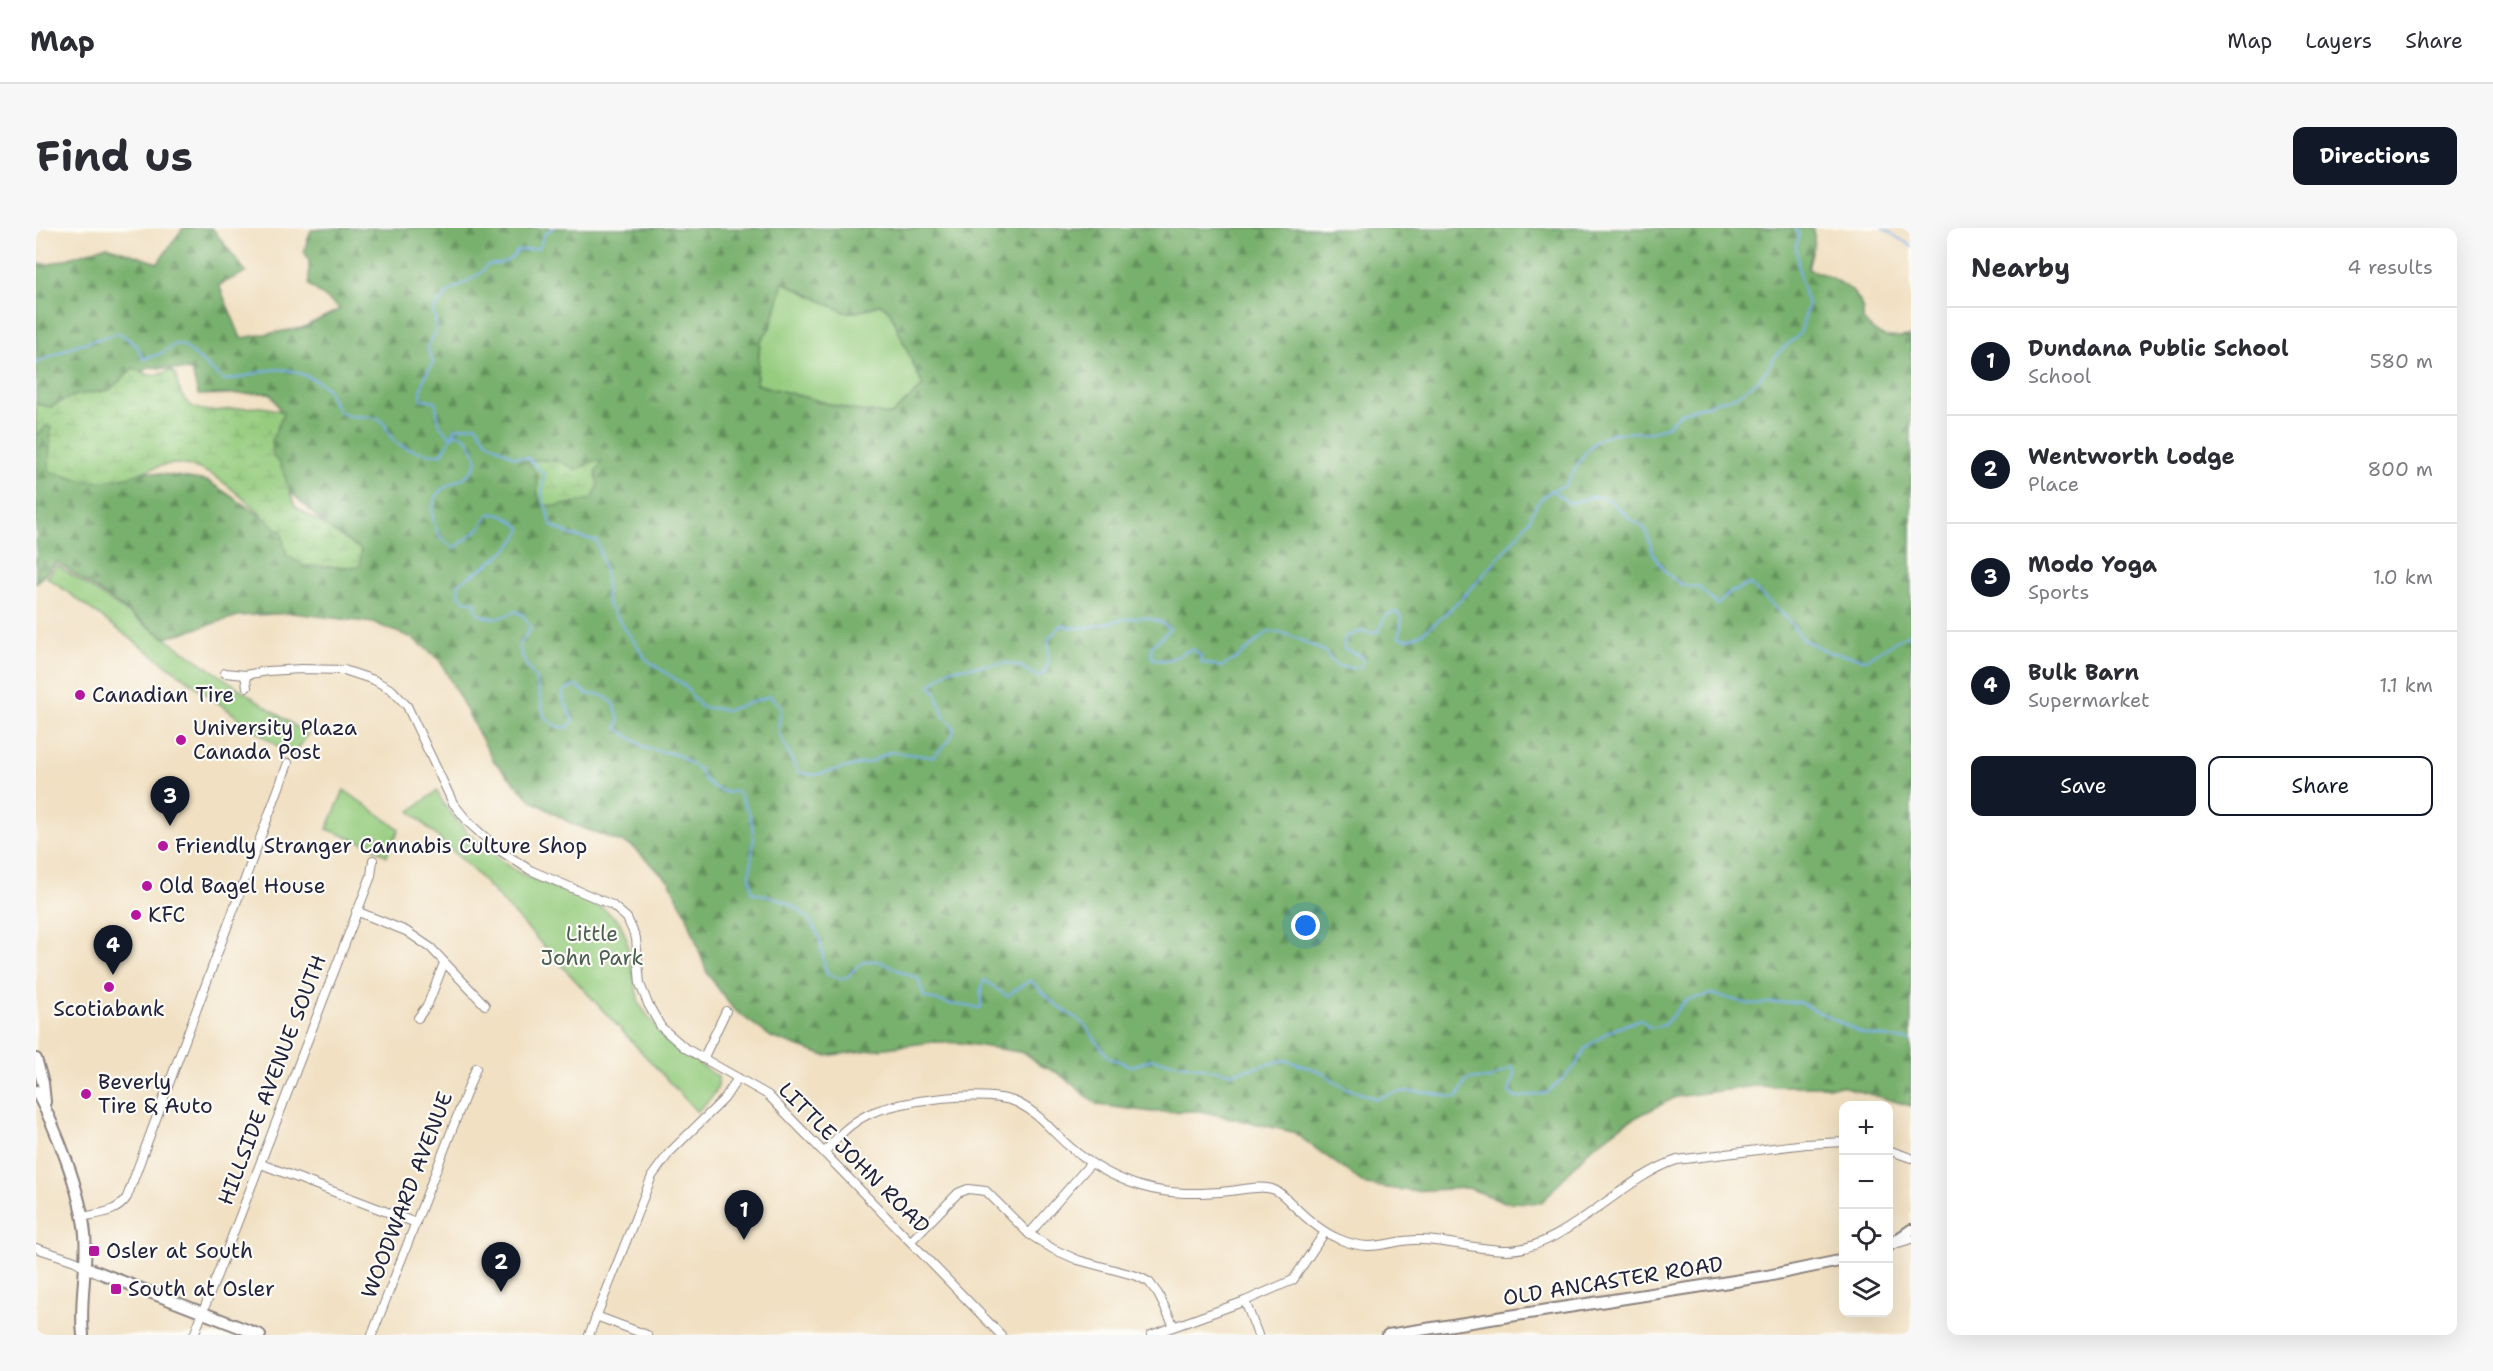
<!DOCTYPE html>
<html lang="en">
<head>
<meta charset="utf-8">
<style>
	body { margin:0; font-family:"Shantell Sans",sans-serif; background:#f7f7f7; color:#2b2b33 }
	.controls { position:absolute; right:18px; bottom:18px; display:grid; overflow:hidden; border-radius:12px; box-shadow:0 6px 24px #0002 }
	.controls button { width:54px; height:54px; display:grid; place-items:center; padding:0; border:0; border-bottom:2px solid #e1e1e2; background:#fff; color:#2b2b33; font:30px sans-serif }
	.you { position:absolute; left:1270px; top:698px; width:21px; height:21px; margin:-15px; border:4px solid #fff; border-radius:50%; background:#1a73e8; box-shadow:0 0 0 9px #1a73e833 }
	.badge { display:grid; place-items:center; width:39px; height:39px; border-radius:50%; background:#111827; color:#fff; font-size:20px; font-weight:700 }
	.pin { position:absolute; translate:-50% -50px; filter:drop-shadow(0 2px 3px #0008) }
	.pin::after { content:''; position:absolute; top:32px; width:21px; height:18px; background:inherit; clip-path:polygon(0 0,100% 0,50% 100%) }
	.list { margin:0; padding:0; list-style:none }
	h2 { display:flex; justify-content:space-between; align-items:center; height:78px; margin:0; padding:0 24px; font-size:26px }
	h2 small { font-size:20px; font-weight:400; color:#7c7c81 }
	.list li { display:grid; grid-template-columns:39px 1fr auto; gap:18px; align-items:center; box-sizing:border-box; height:108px; padding:0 24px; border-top:2px solid #e1e1e2 }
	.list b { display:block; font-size:22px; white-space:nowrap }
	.list p { margin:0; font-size:20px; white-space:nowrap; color:#7c7c81 }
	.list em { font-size:20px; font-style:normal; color:#7c7c81 }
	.actions { display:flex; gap:12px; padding:18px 24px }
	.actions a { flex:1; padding:14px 0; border:2px solid #111827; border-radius:12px; text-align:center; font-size:21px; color:#111827 }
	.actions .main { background:#111827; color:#fff }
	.icon { flex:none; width:33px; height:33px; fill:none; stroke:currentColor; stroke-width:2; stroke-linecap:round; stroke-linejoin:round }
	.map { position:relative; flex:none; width:1875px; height:1107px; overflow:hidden; border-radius:12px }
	header { display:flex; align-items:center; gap:36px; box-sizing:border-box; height:84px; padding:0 30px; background:#fff; border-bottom:2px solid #e1e1e2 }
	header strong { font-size:28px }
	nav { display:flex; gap:33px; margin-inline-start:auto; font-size:21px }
	.intro { display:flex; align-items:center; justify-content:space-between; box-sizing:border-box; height:144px; padding:0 36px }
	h1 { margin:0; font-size:42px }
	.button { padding:15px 27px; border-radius:12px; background:#111827; color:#fff; font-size:21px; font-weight:700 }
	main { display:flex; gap:36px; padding:0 36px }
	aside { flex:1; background:#fff; border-radius:12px; box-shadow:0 6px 24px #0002 }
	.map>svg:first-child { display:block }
</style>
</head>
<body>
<header>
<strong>Map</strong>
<nav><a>Map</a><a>Layers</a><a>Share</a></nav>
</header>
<div class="intro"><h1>Find us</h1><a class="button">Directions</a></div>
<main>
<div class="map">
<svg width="1875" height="1107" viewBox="0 0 1875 1107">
	<defs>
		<pattern id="forest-firs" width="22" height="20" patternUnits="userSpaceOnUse" patternTransform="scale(1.5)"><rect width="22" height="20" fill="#78b06d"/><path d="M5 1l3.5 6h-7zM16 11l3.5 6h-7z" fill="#628f5b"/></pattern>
		<pattern id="wetland-marsh" width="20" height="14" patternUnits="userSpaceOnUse" patternTransform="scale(1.5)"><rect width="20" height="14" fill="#95cc7e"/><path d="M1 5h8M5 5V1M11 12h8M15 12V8" fill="none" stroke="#80af6e"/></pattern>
	</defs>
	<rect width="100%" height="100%" fill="#fdfcf7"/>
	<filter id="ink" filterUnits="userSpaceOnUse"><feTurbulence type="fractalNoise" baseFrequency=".0167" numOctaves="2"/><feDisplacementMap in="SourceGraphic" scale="12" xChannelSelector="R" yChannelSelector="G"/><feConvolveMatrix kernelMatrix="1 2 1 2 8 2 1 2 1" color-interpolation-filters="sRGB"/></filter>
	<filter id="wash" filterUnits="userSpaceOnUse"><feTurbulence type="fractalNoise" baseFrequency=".008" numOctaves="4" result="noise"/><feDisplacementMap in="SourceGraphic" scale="24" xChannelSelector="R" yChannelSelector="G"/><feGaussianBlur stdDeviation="1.35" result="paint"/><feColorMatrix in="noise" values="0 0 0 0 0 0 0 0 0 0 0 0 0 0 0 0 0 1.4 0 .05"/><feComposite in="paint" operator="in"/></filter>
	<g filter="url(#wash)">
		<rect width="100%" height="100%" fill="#f1e0c2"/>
		<g fill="#95cc7e" stroke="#5c775c" stroke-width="1.5">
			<polygon points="747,53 808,84 821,84 845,76 854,84 887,158 856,187 816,182 720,156 724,114 735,98"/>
			<polygon points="21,337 272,507 256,529 11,349"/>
			<polygon points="308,562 363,601 351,628 333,617 291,601"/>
			<path d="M401 563 410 580 431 604 468 635 487 647 562 677 583 693 590 709 603 776 630 813 682 849C685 864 670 874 661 884L441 646 374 583Z"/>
		</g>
		<path fill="url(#forest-firs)" stroke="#4d6954" stroke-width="1.5" fill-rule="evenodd" d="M147 0H176L210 44 183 57 205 110 266 100 304 81 273 57V33L268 23 275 2 301 0H1778V17L1772 41C1795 48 1831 63 1827 92 1844 111 1850 111 1874 108L1875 115V878L1805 858H1718L1640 869 1589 895 1554 921 1505 975 1469 974 1432 960 1374 963 1330 957 1257 904 1164 883 1116 884 1062 877 1022 845 1004 837 989 825 925 815 897 814 789 828 735 809 697 781 671 745 651 688 633 653 596 618 536 596 495 572 457 532 403 431 376 410 338 395 257 385 202 388 130 410 21 334 0 355V36H14L71 18 122 35ZM747 54 808 84H821L845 76 854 84 887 158 855 187 816 182 720 156 724 114 735 98ZM114 139 156 143 162 167 234 165 244 181 231 199 236 246 286 294 272 313 259 310 172 253 113 244 71 245 78 161Z"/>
		<g fill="url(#wetland-marsh)" stroke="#5c775c" stroke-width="1.5">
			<path d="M97 140C112 148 118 151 134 142L140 147C146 200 190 178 225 179 233 180 241 182 248 184L236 212 237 229 244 235 259 278 325 322V335L322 339 268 338 250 327 246 304C215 282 189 244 149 237 126 232 108 246 87 250 75 253 58 254 46 252 35 251 26 246 15 244L13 242 15 199 11 198 0 208V176L15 179 37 168 74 162Z"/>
			<path d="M508 232 527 235 540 242 558 233 566 234 560 243 562 258 556 271 521 278 506 277C494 257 512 254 491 233Z"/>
		</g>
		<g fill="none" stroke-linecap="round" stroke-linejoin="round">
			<g stroke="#7bb0e9" stroke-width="2">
				<polyline points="1847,0 1875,18"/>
				<path d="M0 135 40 117 84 105 102 119 107 131 124 126 140 116 148 118 187 152C210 152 228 138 251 142 263 144 283 152 292 162 296 168 297 178 303 183 314 193 331 185 343 191 350 194 352 207 358 213 366 221 395 227 406 226L420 200 440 197 451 213 478 229 492 230 508 246 506 268 516 298 535 307 561 313 569 343 571 375 611 432 648 457 665 479 692 482 734 468 745 479 742 504 762 544 778 547 834 534 854 524 897 529C909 516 930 503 908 489L900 464 894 458 914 441 973 435 986 439 1002 449C1018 440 1010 424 1013 410L1026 397C1060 411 1101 371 1134 401L1115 419 1116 430C1133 437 1142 426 1157 421L1165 428V434L1186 439 1204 428 1233 403 1253 407 1288 423 1300 438 1318 440 1326 438 1328 432 1325 428 1308 421 1309 409 1327 403 1335 405 1343 403 1350 387 1360 384 1366 389 1363 409C1365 409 1371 411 1372 411 1397 409 1475 317 1491 295 1497 287 1498 277 1505 271 1512 263 1519 260 1529 258L1549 225 1560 213 1576 205 1616 204 1631 198 1646 184 1698 169 1723 152 1742 125 1764 106 1772 77 1764 50 1760 19 1763 6 1759 0"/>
				<path d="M417 207 420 205C435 209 437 220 441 233 439 237 437 242 434 245 425 254 410 255 403 265 389 284 399 311 419 320L444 300 453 286C467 285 475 291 485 300 484 318 439 345 423 355L422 366 429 372 441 375 439 380C446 395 469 390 479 383L487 387 495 400 483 418 488 433 500 452 508 488 520 498 532 500 537 493 527 469 528 462 541 458 551 466 566 467 578 475 583 492 581 500 609 520 642 527 664 542 668 551 677 559 692 565 699 563 703 565 714 587 718 608 714 646 716 665C745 668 773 681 783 710 787 721 786 734 791 746L804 751 811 750C837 715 852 743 882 750L888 769 914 776 945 780V761L948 752 971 768 994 752 1019 776 1047 795 1073 830 1097 838 1116 831 1196 845 1249 832 1286 844 1307 859 1341 871C1366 858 1393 865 1421 870L1431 851H1455L1476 839 1479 846 1473 864 1479 870 1511 865 1538 840 1550 820 1572 804 1604 791 1614 800 1628 797 1650 772 1676 766 1713 776 1762 774 1828 806 1875 813"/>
				<path d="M415 209 404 198 399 173 386 171C383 158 389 146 397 135L391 118C402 106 401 98 397 82L413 64 445 45 451 37C464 36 474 35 481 23L503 20 508 7 517 0"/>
				<path d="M1515 262 1534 275 1556 269 1571 270C1580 277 1588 286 1596 292 1600 295 1605 297 1608 300 1613 304 1611 308 1613 313 1618 333 1639 363 1662 358L1681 377 1692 366 1713 356 1751 390 1766 411 1792 424 1830 431 1872 406 1875 409"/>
			</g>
		</g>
	</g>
	<g filter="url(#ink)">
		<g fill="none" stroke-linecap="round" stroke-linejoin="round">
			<defs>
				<g id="street">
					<polyline points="189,445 209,447 232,443 265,441 308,442 338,452 356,462 371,478 417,575 433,595 463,622 494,642 576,677 591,690 600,710 604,756 612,776 625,799 649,820 732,867 965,1107"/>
					<polyline points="209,447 211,459"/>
					<polyline points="320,683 370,703 395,720 449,777"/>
					<polyline points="382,790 392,776 408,735"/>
					<polyline points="667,831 690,783"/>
					<polyline points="1852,922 1875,930"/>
					<path d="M789 924C801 909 813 896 831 887 861 872 955 860 984 876 1005 887 1017 905 1034 919 1055 937 1079 950 1104 958 1134 967 1164 966 1194 963 1206 962 1224 957 1236 961 1246 964 1250 971 1258 978 1271 991 1286 1004 1303 1011 1339 1027 1354 1010 1387 1012 1415 1013 1442 1022 1471 1022 1528 1022 1585 950 1641 932L1770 916 1808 914"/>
					<polyline points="225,936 380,995"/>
					<path d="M46 989C64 985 81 985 91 969L252 535"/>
					<polyline points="993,1006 1055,935"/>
					<polyline points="875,1013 922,965 932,961 950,963 993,1006 1017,1021 1042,1032 1101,1048 1113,1054 1122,1066 1138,1098"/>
					<polyline points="1859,1016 1875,1011"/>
					<polyline points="0,1020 39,1033 49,1039"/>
					<polyline points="1209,1073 1222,1107"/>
					<polyline points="560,1088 611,1107"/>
					<polyline points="158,1107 335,648 337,632"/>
					<polyline points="336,1107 440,840"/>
					<polyline points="553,1107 616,948 633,925 688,871 702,850"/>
					<polyline points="1115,1107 1209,1073 1257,1052 1289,1004"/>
				</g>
				<g id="secondary">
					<polyline points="0,831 7,855 9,874"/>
					<path d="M0 863C20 900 45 964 49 1006 52 1040 43 1073 47 1107"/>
					<polyline points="1852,1018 1875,1002"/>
					<polyline points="49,1039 224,1107"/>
					<polyline points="1352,1107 1731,1048 1808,1032"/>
				</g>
			</defs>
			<use href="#street" stroke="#8a817e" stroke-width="10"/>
			<use href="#secondary" stroke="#8a817e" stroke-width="14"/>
			<use href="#street" stroke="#fff" stroke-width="8"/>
			<use href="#secondary" stroke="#fff" stroke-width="10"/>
		</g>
	</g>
	<g fill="#b5179e" stroke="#fdfcf7" stroke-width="2">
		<circle cx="44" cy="467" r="6"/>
		<circle cx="145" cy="512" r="6"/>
		<circle cx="127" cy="618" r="6"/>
		<circle cx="111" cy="658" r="6"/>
		<circle cx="100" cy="687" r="6"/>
		<circle cx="73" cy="759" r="6"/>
		<circle cx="50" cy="866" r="6"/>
		<rect x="52" y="1017" width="12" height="12" rx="3"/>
		<rect x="74" y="1055" width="12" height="12" rx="3"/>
	</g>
	<g text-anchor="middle" stroke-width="4.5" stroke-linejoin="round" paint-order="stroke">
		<g font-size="21" fill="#22223b" stroke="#fdfcf7" text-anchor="start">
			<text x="56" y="474">Canadian Tire</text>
			<text x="157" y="507">University Plaza<tspan x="157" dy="24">Canada Post</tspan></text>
			<text x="139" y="625">Friendly Stranger Cannabis Culture Shop</text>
			<text x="123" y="665">Old Bagel House</text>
			<text x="112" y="694">KFC</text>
			<text x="73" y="788" text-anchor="middle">Scotiabank</text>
			<text x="62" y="861">Beverly<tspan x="62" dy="24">Tire &amp; Auto</tspan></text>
			<text x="70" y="1030">Osler at South</text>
			<text x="92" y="1068">South at Osler</text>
		</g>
		<g font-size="21" fill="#4a5e52" stroke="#fdfcf7">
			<text x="556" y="713">Little<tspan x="556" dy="24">John Park</tspan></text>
		</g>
		<g font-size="21" fill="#22223b" stroke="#fdfcf7">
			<text transform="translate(236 852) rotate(-69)" y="7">HILLSIDE AVENUE SOUTH</text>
			<text transform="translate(818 930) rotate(45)" y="7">LITTLE JOHN ROAD</text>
			<text transform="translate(371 967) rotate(-69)" y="7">WOODWARD AVENUE</text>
			<text transform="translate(1577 1053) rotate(-9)" y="7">OLD ANCASTER ROAD</text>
		</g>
	</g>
</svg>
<div class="controls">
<button>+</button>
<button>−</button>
<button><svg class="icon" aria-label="locate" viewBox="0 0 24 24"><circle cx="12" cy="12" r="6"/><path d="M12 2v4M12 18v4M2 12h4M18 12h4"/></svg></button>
<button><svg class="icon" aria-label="layers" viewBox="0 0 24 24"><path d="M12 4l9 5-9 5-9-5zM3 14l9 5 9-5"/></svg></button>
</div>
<div class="you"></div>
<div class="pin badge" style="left:708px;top:1012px">1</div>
<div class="pin badge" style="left:465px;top:1064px">2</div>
<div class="pin badge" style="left:134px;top:598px">3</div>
<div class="pin badge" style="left:77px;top:747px">4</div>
</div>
<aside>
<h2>Nearby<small>4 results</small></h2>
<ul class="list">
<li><span class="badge">1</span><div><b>Dundana Public School</b><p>School</p></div><em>580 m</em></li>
<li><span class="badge">2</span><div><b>Wentworth Lodge</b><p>Place</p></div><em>800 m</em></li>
<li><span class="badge">3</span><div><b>Modo Yoga</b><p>Sports</p></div><em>1.0 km</em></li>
<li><span class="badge">4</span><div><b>Bulk Barn</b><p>Supermarket</p></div><em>1.1 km</em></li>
</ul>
<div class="actions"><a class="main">Save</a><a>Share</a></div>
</aside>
</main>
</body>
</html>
